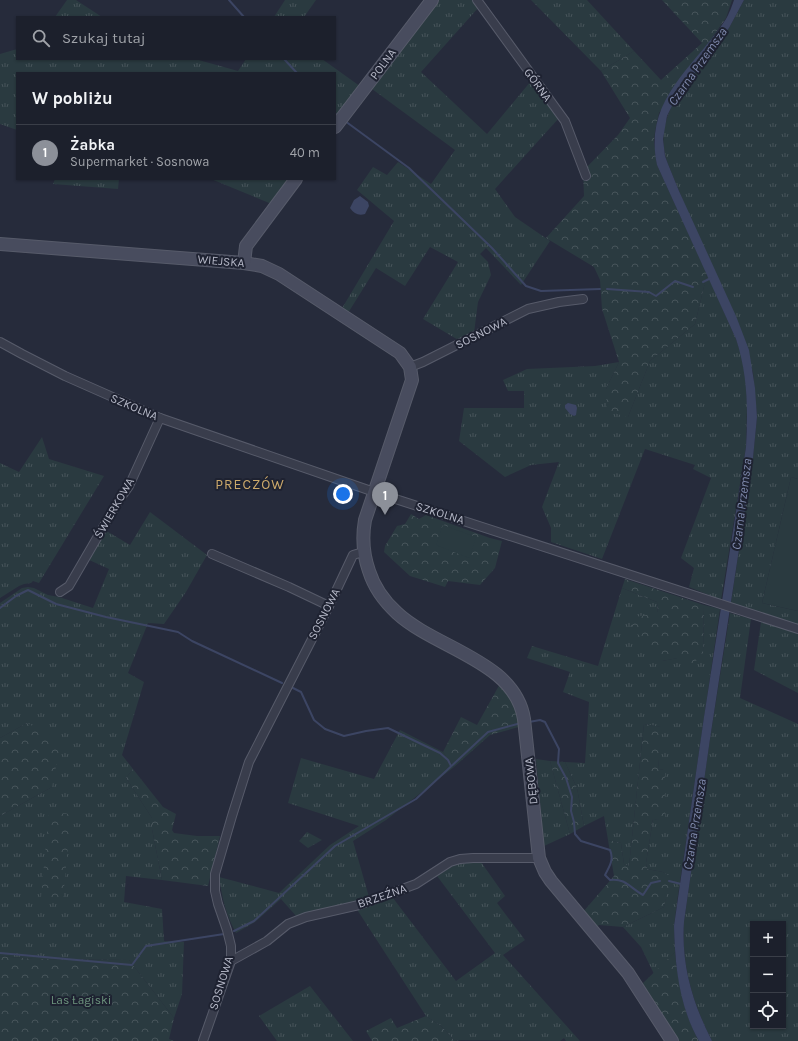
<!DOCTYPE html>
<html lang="pl">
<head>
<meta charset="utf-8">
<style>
	body { margin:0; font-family:Karla,sans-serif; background:#292d38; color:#f1f3f6 }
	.controls { position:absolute; right:12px; bottom:12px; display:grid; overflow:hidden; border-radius:0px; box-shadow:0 1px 3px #0004 }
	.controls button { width:36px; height:36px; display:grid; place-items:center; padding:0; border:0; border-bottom:1px solid #3a3e48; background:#1c202c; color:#f1f3f6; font:20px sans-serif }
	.you { position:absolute; left:343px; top:494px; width:14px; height:14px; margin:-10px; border:3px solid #fff; border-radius:50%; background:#1a73e8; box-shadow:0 0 0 6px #1a73e833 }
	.badge { display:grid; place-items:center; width:26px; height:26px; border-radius:50%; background:#8c9099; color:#fff; font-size:13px; font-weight:700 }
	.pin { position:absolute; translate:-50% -33px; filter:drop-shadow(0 1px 2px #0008) }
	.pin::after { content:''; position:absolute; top:21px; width:14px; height:12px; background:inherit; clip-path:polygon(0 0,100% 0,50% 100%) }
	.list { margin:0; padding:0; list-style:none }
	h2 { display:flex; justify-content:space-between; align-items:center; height:52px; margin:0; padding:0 16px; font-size:17px }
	h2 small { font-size:13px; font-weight:400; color:#a0a3a9 }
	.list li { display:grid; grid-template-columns:26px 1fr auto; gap:12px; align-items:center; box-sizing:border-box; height:56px; padding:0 16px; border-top:1px solid #3a3e48 }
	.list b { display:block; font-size:15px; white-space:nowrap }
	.list p { margin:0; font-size:13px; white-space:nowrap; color:#a0a3a9 }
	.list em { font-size:13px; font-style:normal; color:#a0a3a9 }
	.icon { flex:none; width:22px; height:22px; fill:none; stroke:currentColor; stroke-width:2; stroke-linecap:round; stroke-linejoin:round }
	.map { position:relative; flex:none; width:798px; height:1041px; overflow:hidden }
	.search { position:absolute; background:#1c202c; box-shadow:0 1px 3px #0004; left:16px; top:16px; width:320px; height:44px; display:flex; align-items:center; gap:10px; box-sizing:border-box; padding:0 14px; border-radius:0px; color:#a0a3a9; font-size:15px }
	.panel { position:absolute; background:#1c202c; box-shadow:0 1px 3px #0004; left:16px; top:72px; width:320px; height:108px; border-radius:0px }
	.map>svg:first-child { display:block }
</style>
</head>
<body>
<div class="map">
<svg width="798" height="1041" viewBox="0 0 798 1041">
	<defs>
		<pattern id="grass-tufts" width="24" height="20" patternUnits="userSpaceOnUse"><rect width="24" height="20" fill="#2a3a40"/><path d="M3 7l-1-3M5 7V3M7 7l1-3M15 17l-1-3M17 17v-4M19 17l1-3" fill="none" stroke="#47545a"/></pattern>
		<pattern id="forest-crowns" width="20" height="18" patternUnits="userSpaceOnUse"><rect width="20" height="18" fill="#2a3a40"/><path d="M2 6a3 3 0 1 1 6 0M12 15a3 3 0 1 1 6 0" fill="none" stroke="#47545a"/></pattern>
	</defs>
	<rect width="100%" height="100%" fill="#262b3b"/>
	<g fill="url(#grass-tufts)" fill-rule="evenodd">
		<polygon points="67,0 76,0 102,17 55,17"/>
		<polygon points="285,0 316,0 304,17 274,17"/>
		<polygon points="437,0 473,0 479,7 421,72 487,134 531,81 559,118 495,189 515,217 550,241 521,285 486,248 480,254 488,262 491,275 478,302 474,333 460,341 423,319 458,262 430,247 405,286 376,268 348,313 341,310 394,221 357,190 373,167 387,175 398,162 431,184 455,150 368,86"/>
		<polygon points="531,0 587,0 634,51 601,71"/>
		<path d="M744 0H798V479L791 477 762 603 798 611V625L731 603 753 458 757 417 753 372 668 164C659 140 664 120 676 98L729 28Z"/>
		<polygon points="17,49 17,59 195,59 238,71 246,59 322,59 364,89 335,120 335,73 17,73 17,130 0,124 0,54"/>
		<polygon points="55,179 119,179 118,189 53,184"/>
		<polygon points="211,179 294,179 274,205"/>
		<polygon points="707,274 736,339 741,354 746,378 747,403 746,447 721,600 689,587 694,568 681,558 711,478 693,469 695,465 645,449 602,559 551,542 551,528 542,507 559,462 531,465 505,477 459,441 464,408 524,408 524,391 508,391 503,380 527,369 595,366 619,362 606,389 628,417 650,361 695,324"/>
		<polygon points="42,437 49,459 104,476 39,583 33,581 31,583 24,584 19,586 0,598 0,463 19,472"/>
		<polygon points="150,512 207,555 186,592 164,624 148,623 128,673 144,682 122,755 133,769 126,778 152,818 152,829 162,880 126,876 124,902 162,909 164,941 184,942 182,994 174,1018 129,960 33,959 0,956 0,816 52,787 27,723 0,738 0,603 22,588 28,587 34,588 48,595 59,597 93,608 109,569 87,559 105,530 130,545"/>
		<polygon points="622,588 657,602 662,661 703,653 704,605 720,609 677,902 674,926 675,952 654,974 641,947 623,927 664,907 670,877 663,872 647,869 646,863 653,819 665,820 664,770 658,769 661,727 644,724 629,866 624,864 621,843 608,840 604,816 584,826 577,788 565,762 585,763 589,702 563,692 570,672 527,658 532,646 598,666"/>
		<path d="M730 613 751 619 740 698 798 724V1041H712C693 1004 681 964 684 922L710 739ZM753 924H783V1026H753Z"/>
		<polygon points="761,622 798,633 798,693 754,670"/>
		<path d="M400 730 443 752 454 767 386 820 353 841 369 897 297 917 281 899 255 922 236 933C226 915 222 898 219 877L279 893 330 845 359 826 288 803 301 758 374 779Z"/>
		<polygon points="536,759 550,761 570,834 544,846"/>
		<polygon points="307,832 322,840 308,848 299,841"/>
		<polygon points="481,862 505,896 497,903 525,940 503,955 580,1041 566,1041 564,1038 560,1041 454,1040 441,1026 426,1016 356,908 393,898 456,981 495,953 437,876 456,864"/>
		<polygon points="310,986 353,1041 277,1041 259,1016"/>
	</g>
	<g fill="url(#forest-crowns)">
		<polygon points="662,0 732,0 726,18 659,113 655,131 654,142 657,165 707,274 695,324 650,361 628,417 607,411 606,389 619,362 602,309 600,280 594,267 546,238 584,196 583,171 618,135 630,118 601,71 634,51 661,80 702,43"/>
		<polygon points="411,514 419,519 426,515 490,538 502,541 495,568 480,585 448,581 445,587 410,576 384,552 385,546 397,526 405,524"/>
		<polygon points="625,579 704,605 703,653 693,664 678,658 662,661 651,652 627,619 658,612 657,602 622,588"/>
		<polygon points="501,682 510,693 522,726 490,735 454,767 443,752 461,717 477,725"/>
		<polygon points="27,723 61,741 52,787 0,816 0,738"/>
		<polygon points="644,724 662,727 658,769 665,770 665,821 653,819 646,863 647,869 663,872 671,877 664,907 623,927 599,925 596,927 583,912 614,876 608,840 621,843 624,864 629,866"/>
		<polygon points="550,761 565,762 577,788 584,826 570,834"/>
		<polygon points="133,769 163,807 176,814 172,830 174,833 197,836 220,836 208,886 162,880 152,829 152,818 126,778"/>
		<polygon points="49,812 71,814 63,899 41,897"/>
		<path d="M675 952C678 983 684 1014 699 1041H677L641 985Z"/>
		<polygon points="0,956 33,959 129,960 174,1018 169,1039 174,1041 0,1041"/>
		<polygon points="426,1016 441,1026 454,1040 461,1041 372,1041 366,1031 391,1018 397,1028"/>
	</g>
	<g fill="#2a3a40">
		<polygon points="791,477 798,479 798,611 762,603"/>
		<polygon points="443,525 476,537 469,558 436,545"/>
	</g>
	<g fill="#3c4563">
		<path d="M734 0H744L729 28 676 98 667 116 663 139 665 156 668 164 679 191 736 316 749 350 755 388 757 417 753 458 710 739 684 922C681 965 693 1004 712 1041H699C679 1006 675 966 674 926L704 717 746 447C748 411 748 375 736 339L657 165C643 99 694 68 726 19 729 14 732 6 734 0Z"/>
		<path d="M360 196 368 202 369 206 365 214C359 216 354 214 350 208L354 200Z"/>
		<polygon points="568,403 576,405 577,408 576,415 574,416 570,414 565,408 565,405"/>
	</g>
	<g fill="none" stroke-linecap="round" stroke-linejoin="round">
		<g stroke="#3c4563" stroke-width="2">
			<polyline points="229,0 244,17"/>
			<polyline points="284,59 297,73"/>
			<polyline points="335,114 336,114"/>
			<polyline points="345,121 409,168 492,248 526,286 541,291 600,289"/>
			<polyline points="703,282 711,278"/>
			<polyline points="607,289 649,292 656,296 675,281 693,287"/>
			<polyline points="0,608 16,596 28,590 56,604 106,617 178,632 192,641 282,683"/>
			<polyline points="291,687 301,692 314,720 325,729 344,736 366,731 388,728 440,753 448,760 451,766"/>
			<path d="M529 722 540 720 545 722 559 749 558 763 566 778 572 797 571 811 574 822 575 834 581 841 610 850C614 859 610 866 605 875L610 880C626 878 630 888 643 895L651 883 660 881"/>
			<polyline points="669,881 681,884"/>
			<polyline points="234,931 254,921 335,846 416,799 488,732 521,723"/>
			<polyline points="0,953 132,965 146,946 224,934"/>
		</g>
		<defs>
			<g id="street">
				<polyline points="477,0 565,121 586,176"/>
				<polyline points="0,342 22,354 65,376 160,418 380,494 798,629"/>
				<polyline points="410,367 423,362 528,309 559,302 583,299"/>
				<polyline points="212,554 289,587 329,606"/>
				<polyline points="60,592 69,586 119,500 129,486 160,418"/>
				<polyline points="231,961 267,941 288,924 306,917 359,905 416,884 450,862 460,859 473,858 539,858"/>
				<polyline points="203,1041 231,961 231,946 227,930 218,904 215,891 215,874 232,816 249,762 329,606 353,555 363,552"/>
			</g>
			<g id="secondary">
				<polyline points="335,127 432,0"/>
				<path d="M0 244 244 263 262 266 279 274 400 353 410 367 412 380 365 520C362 537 363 554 369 571 374 587 385 602 397 613 436 649 515 661 524 719L539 858 545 872 551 881 628 973 672 1041"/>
				<polyline points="244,263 246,246 296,179"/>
			</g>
		</defs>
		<use href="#street" stroke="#575b6a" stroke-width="10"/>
		<use href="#secondary" stroke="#575b6a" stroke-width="14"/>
		<use href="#street" stroke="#393d4c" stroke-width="8"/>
		<use href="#secondary" stroke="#484c5e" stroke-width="12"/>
	</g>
	<g text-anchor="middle" stroke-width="4" stroke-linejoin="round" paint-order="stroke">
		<g font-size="12" fill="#b5b8c7" stroke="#1e2231">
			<text transform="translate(383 64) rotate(-53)" y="4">POLNA</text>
			<text transform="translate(538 85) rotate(54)" y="4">GÓRNA</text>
			<text transform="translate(221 261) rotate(5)" y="4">WIEJSKA</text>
			<text transform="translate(481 333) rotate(-27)" y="4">SOSNOWA</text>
			<text transform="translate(134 407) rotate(23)" y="4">SZKOLNA</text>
			<text transform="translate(114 508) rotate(-60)" y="4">ŚWIERKOWA</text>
			<text transform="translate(440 513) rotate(17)" y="4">SZKOLNA</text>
			<text transform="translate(324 614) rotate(-63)" y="4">SOSNOWA</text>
			<text transform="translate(531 781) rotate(-96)" y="4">DĘBOWA</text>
			<text transform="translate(382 896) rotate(-19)" y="4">BRZEŹNA</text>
			<text transform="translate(221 983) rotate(-73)" y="4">SOSNOWA</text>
		</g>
		<g font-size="12" fill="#6e967f" stroke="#1e2231">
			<text x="81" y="1004">Las Łagiski</text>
		</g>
		<g font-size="13" font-style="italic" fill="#7f89ac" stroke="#1e2231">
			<text transform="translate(697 66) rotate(-55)" y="5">Czarna Przemsza</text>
			<text transform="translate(741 504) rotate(-83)" y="5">Czarna Przemsza</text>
			<text transform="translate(694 824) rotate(-81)" y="5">Czarna Przemsza</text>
		</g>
		<g font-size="14" letter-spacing="1" fill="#cca96b" stroke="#1e2231">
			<text x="250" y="489">PRECZÓW</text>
		</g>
	</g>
</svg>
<div class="controls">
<button>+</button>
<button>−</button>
<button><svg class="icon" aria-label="locate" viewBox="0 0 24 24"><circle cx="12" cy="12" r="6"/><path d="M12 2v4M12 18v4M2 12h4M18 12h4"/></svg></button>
</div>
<div class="you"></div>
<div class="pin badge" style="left:385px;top:515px">1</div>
<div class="search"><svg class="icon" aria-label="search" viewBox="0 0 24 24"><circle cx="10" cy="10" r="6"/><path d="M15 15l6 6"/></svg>Szukaj tutaj</div>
<section class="panel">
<h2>W pobliżu<small></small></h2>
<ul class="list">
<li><span class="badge">1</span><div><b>Żabka</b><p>Supermarket · Sosnowa</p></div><em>40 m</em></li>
</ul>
</section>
</div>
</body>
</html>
